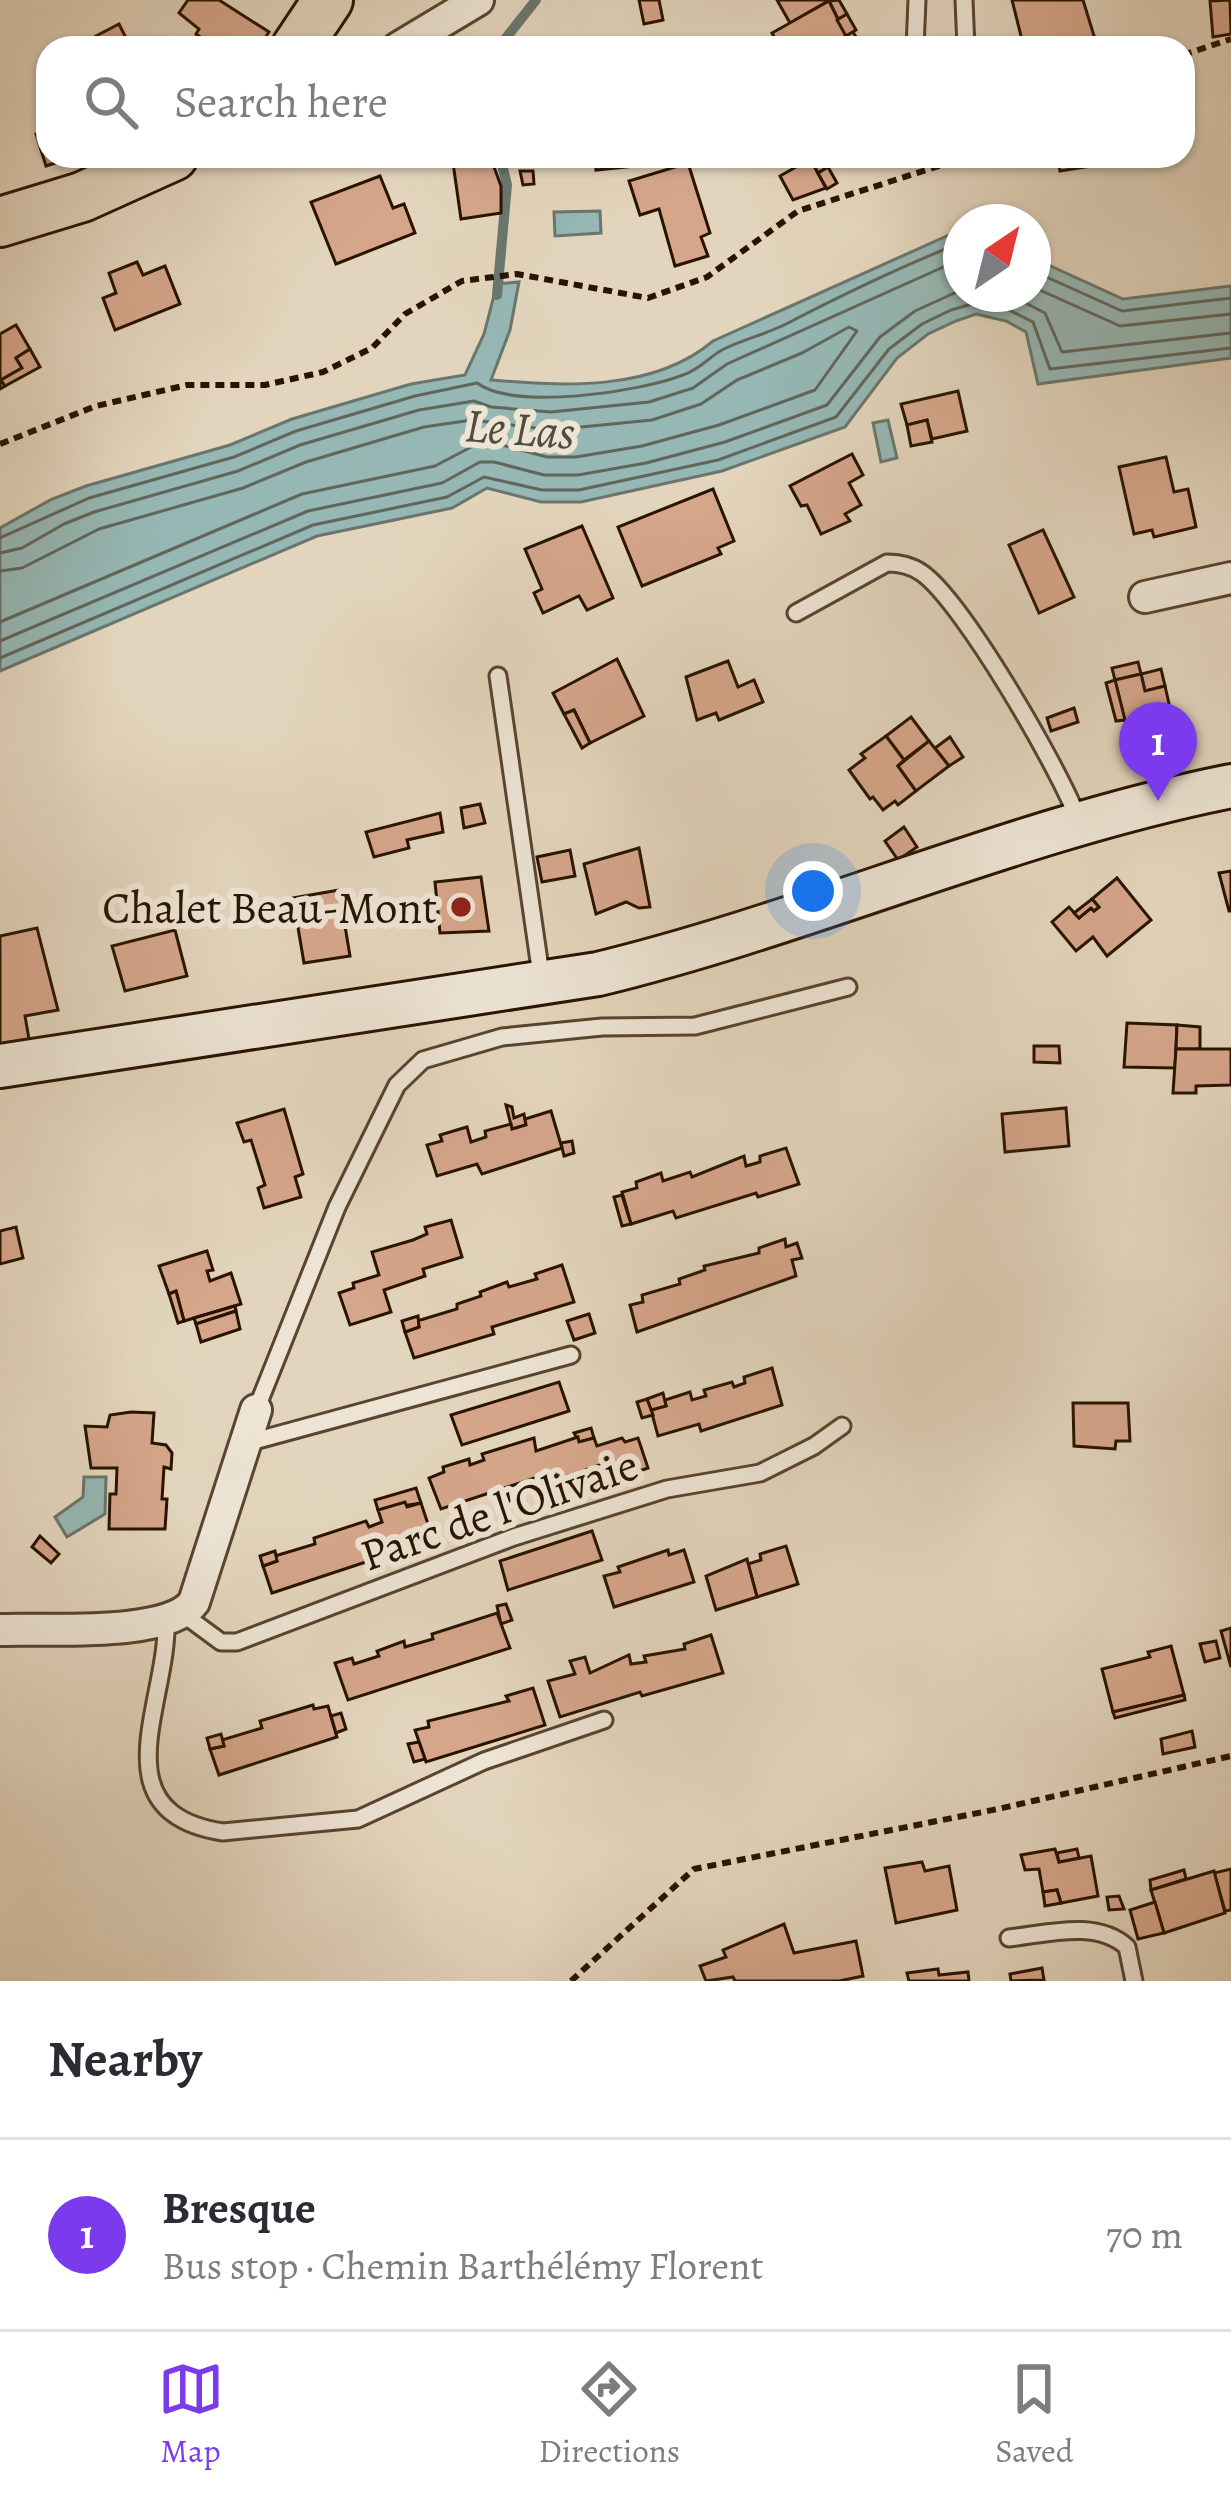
<!DOCTYPE html>
<html lang="en">
<head>
<meta charset="utf-8">
<style>
	body { margin:0; font-family:Alegreya,serif; background:#f7f7f7; color:#2b2b33 }
	.compass { position:absolute; left:943px; top:204px; width:108px; height:108px; border-radius:50%; background:#fff; box-shadow:0 3px 9px #0004; rotate:35deg }
	.you { position:absolute; left:813px; top:891px; width:42px; height:42px; margin:-30px; border:9px solid #fff; border-radius:50%; background:#1a73e8; box-shadow:0 0 0 18px #1a73e833 }
	.badge { display:grid; place-items:center; width:78px; height:78px; border-radius:50%; background:#7c3aed; color:#fff; font-size:39px; font-weight:700 }
	.pin { position:absolute; translate:-50% -99px; filter:drop-shadow(0 3px 6px #0008) }
	.pin::after { content:''; position:absolute; top:63px; width:42px; height:36px; background:inherit; clip-path:polygon(0 0,100% 0,50% 100%) }
	.list { margin:0; padding:0; list-style:none }
	h2 { display:flex; justify-content:space-between; align-items:center; height:156px; margin:0; padding:0 48px; font-size:51px }
	h2 small { font-size:39px; font-weight:400; color:#7c7c81 }
	.list li { display:grid; grid-template-columns:78px 1fr auto; gap:36px; align-items:center; box-sizing:border-box; height:192px; padding:0 48px; border-top:3px solid #e1e1e2 }
	.list b { display:block; font-size:45px; white-space:nowrap }
	.list p { margin:0; font-size:39px; white-space:nowrap; color:#7c7c81 }
	.list em { font-size:39px; font-style:normal; color:#7c7c81 }
	.icon { flex:none; width:66px; height:66px; fill:none; stroke:currentColor; stroke-width:2; stroke-linecap:round; stroke-linejoin:round }
	.map { position:relative; flex:none; width:1231px; height:1981px; overflow:hidden }
	.search { position:absolute; background:#fff; box-shadow:0 3px 9px #0004; left:36px; right:36px; top:36px; height:132px; display:flex; align-items:center; gap:30px; box-sizing:border-box; padding:0 42px; border-radius:36px; color:#7c7c81; font-size:45px }
	.sheet { height:348px; background:#fff }
	nav { display:flex; justify-content:space-around; align-items:center; box-sizing:border-box; height:168px; border-top:3px solid #e1e1e2; background:#fff; font-size:33px; color:#7c7c81 }
	nav a { display:grid; justify-items:center; gap:6px }
	nav .on { color:#7c3aed }
	.map>svg:first-child { display:block }
</style>
</head>
<body>
<div class="map">
<svg width="1231" height="1981" viewBox="0 0 1231 1981">
	<rect width="100%" height="100%" fill="#e3d5bd"/>
	<filter id="stains"><feTurbulence type="fractalNoise" baseFrequency=".00167" numOctaves="4"/><feColorMatrix values="0 0 0 0 .2 0 0 0 0 .09 0 0 0 0 .02 0 0 0 .5 -.17"/></filter>
	<radialGradient id="worn" r=".72"><stop offset=".6" stop-color="#630" stop-opacity="0"/><stop offset="1" stop-color="#630" stop-opacity=".3"/></radialGradient>
	<g fill="#96b8b5" stroke="#6a766d" stroke-width="3">
		<polygon points="600,211 601,233 555,236 554,212"/>
		<path d="M949 235 961 238V294H1033V258L1123 299 1231 286V358L1038 384 1026 332 1006 321 976 314 956 321 928 334 897 358 845 427 722 471 581 502H541L487 488 452 508 317 536 0 671V528L52 499 86 486 230 445 292 419 411 384 465 375 484 334 497 284 519 282 510 330 491 380C564 386 653 392 713 341Z"/>
		<polygon points="888,420 897,458 881,462 873,423"/>
		<polygon points="84,1477 106,1477 105,1514 67,1537 55,1517 83,1497"/>
	</g>
	<g fill="none" stroke-linecap="round" stroke-linejoin="round">
		<g stroke="#60665a" stroke-width="3">
			<polyline points="1033,271 1122,311 1231,298"/>
			<polyline points="1033,287 1120,326 1231,314"/>
			<polyline points="1008,294 1045,313 1062,352 1231,333"/>
			<path d="M0 538 89 498 234 457 296 431 415 396 477 383C515 411 639 392 683 375 699 370 708 358 722 350 743 339 768 334 790 322 842 295 894 270 948 248L961 249"/>
			<polyline points="0,553 22,548 64,524 94,512 238,471 300,445 419,410 474,401 491,407 551,412 649,402 693,388 727,364 950,264 961,264"/>
			<polyline points="0,571 22,568 99,529 243,488 306,462 424,427 472,420 551,430 652,420 701,404 737,380 802,353 849,327 857,331 815,390 719,425 642,446 576,457 547,457 498,444 475,445 435,466 302,494 0,622"/>
			<polyline points="0,641 308,511 442,483 480,462 494,462 544,475 578,475 646,463 725,442 827,405 880,337 915,311 961,290"/>
			<polyline points="0,658 313,525 447,497 484,477 542,490 579,490 718,460 836,417 889,349 922,324 951,310 979,302 1009,310 1033,322 1050,369 1231,348"/>
		</g>
		<g stroke="#6a766d" stroke-width="10">
			<polyline points="498,48 536,0"/>
			<polyline points="497,295 507,185 500,156"/>
		</g>
	</g>
	<g fill="#d6a68b" stroke="#291300" stroke-width="3">
		<polygon points="188,0 219,0 269,32 258,48 238,48 229,43 224,48 216,48 196,34 199,29 179,13"/>
		<polygon points="639,0 659,0 663,20 644,24"/>
		<polygon points="777,0 830,0 790,23"/>
		<polygon points="839,0 847,14 838,19 829,1"/>
		<polygon points="1012,0 1083,0 1095,39 1070,48 1024,48"/>
		<polygon points="1230,0 1231,34 1213,37 1210,1"/>
		<polygon points="829,1 846,36 824,48 780,48 772,33"/>
		<polygon points="847,14 856,30 846,36 837,20"/>
		<polygon points="119,24 131,48 80,48 79,45"/>
		<polygon points="853,32 863,48 853,48 846,36"/>
		<polygon points="448,34 456,48 425,48"/>
		<polygon points="846,36 853,48 824,48"/>
		<polygon points="48,130 48,156 76,156 46,166 36,134"/>
		<polygon points="452,156 490,156 501,186 501,213 461,219"/>
		<polygon points="595,156 626,156 627,167 596,170"/>
		<polygon points="821,156 828,167 818,173 811,161"/>
		<polygon points="1058,156 1096,156 1098,165 1060,171"/>
		<polygon points="810,159 826,188 793,200 780,176"/>
		<polygon points="688,163 710,233 701,237 708,256 675,266 659,209 640,215 629,181"/>
		<polygon points="828,167 837,183 827,189 818,173"/>
		<polygon points="520,171 533,171 534,184 523,185"/>
		<polygon points="380,176 393,208 404,204 415,233 336,264 311,202"/>
		<polygon points="137,262 143,275 165,266 180,304 115,330 103,298 116,293 109,273"/>
		<polygon points="16,325 30,349 16,358 22,368 1,380 5,386 0,389 0,334"/>
		<polygon points="30,349 40,367 5,386 1,380 22,368 16,358"/>
		<polygon points="958,391 967,431 932,439 927,420 907,425 901,404"/>
		<polygon points="927,420 932,442 911,446 907,425"/>
		<polygon points="852,454 863,475 849,483 861,505 845,514 850,521 821,534 807,505 801,506 790,486"/>
		<polygon points="1166,457 1174,492 1188,489 1196,527 1154,537 1152,530 1134,534 1119,467"/>
		<polygon points="713,489 734,541 718,548 721,554 642,586 618,527"/>
		<polygon points="582,526 613,598 587,610 579,596 543,613 534,593 542,589 525,549"/>
		<polygon points="1043,530 1074,597 1039,613 1009,545"/>
		<polygon points="617,659 644,716 590,743 574,710 564,714 553,693"/>
		<polygon points="728,661 738,687 754,680 763,702 719,720 716,713 697,720 686,677"/>
		<polygon points="1138,662 1141,674 1115,680 1112,668"/>
		<polygon points="1161,669 1165,686 1145,691 1141,674"/>
		<polygon points="1141,674 1145,691 1165,686 1174,726 1129,738 1115,680"/>
		<polygon points="1115,680 1125,720 1116,721 1106,683"/>
		<polygon points="1074,708 1078,722 1051,731 1047,718"/>
		<polygon points="574,710 590,743 582,748 564,714"/>
		<polygon points="911,717 929,741 904,760 886,736"/>
		<polygon points="886,736 904,760 898,766 916,791 898,805 895,801 883,810 873,797 870,799 849,770 865,758 861,754"/>
		<polygon points="950,737 963,757 949,766 935,748"/>
		<polygon points="929,741 949,766 916,791 898,766"/>
		<polygon points="480,804 485,823 464,828 461,808"/>
		<polygon points="440,813 443,832 407,840 409,848 374,857 366,832"/>
		<polygon points="904,827 917,847 898,860 885,841"/>
		<polygon points="639,848 650,907 639,908 626,902 596,914 584,864"/>
		<polygon points="570,850 575,876 542,882 537,857"/>
		<polygon points="1231,871 1231,911 1229,911 1219,873"/>
		<polygon points="481,877 489,931 440,933 435,882"/>
		<polygon points="1117,878 1151,920 1107,956 1093,937 1076,951 1052,922 1069,907 1079,918 1091,908 1094,911 1099,907 1092,899"/>
		<polygon points="339,890 350,956 304,963 293,898"/>
		<polygon points="1092,899 1099,907 1094,911 1091,908 1079,918 1074,913"/>
		<polygon points="37,928 58,1010 25,1016 29,1039 0,1044 0,936"/>
		<polygon points="175,930 187,976 125,991 112,946"/>
		<polygon points="1127,1023 1177,1025 1175,1068 1124,1067"/>
		<polygon points="1177,1025 1200,1027 1200,1049 1176,1049"/>
		<polygon points="1034,1046 1059,1046 1060,1063 1034,1062"/>
		<polygon points="1176,1049 1231,1049 1231,1085 1196,1086 1196,1093 1173,1093"/>
		<polygon points="506,1105 512,1107 514,1118 524,1114 526,1125 512,1129"/>
		<polygon points="1066,1108 1069,1146 1005,1152 1002,1114"/>
		<polygon points="284,1109 303,1174 295,1177 301,1197 264,1208 258,1188 265,1185 251,1140 244,1142 237,1123"/>
		<polygon points="551,1111 562,1148 482,1174 477,1164 437,1176 427,1145 442,1141 440,1135 467,1127 471,1142 486,1137 485,1131 511,1124 512,1129 526,1125 525,1119"/>
		<polygon points="572,1141 574,1153 564,1156 561,1143"/>
		<polygon points="786,1148 799,1184 758,1197 756,1193 676,1218 673,1211 631,1224 622,1192 637,1188 636,1182 661,1173 663,1181 690,1172 692,1177 744,1156 746,1166 760,1162 760,1156"/>
		<polygon points="622,1195 631,1224 622,1226 614,1197"/>
		<polygon points="451,1220 462,1257 423,1269 425,1276 384,1290 391,1312 350,1325 339,1293 354,1288 353,1283 379,1275 372,1252 413,1240 427,1234 425,1227"/>
		<polygon points="16,1227 23,1258 0,1264 0,1231"/>
		<polygon points="785,1239 786,1247 797,1243 802,1258 792,1260 796,1276 637,1332 630,1305 643,1302 642,1295 680,1284 679,1279 705,1270 704,1266 759,1253 759,1248"/>
		<polygon points="207,1251 213,1270 207,1271 210,1281 231,1273 241,1304 184,1321 176,1291 169,1294 159,1266"/>
		<polygon points="562,1265 574,1302 492,1327 494,1334 414,1358 405,1332 419,1327 417,1321 457,1309 457,1304 481,1296 480,1292 507,1282 509,1287 537,1279 535,1274"/>
		<polygon points="176,1291 184,1321 178,1323 169,1294"/>
		<polygon points="235,1306 236,1311 196,1324 194,1318"/>
		<polygon points="236,1311 240,1329 201,1342 196,1324"/>
		<polygon points="589,1314 595,1333 574,1340 567,1321"/>
		<polygon points="418,1316 419,1327 405,1332 402,1321"/>
		<polygon points="772,1368 782,1405 701,1431 699,1424 658,1436 651,1410 666,1406 665,1400 690,1392 692,1400 706,1396 704,1390 732,1382 734,1387 745,1383 744,1377"/>
		<polygon points="559,1382 569,1411 462,1445 451,1415"/>
		<polygon points="663,1393 666,1406 651,1410 647,1399"/>
		<polygon points="647,1399 653,1415 642,1418 637,1402"/>
		<polygon points="1073,1403 1128,1403 1130,1441 1116,1441 1115,1449 1074,1446"/>
		<polygon points="131,1412 154,1413 152,1443 166,1445 172,1453 171,1469 164,1467 162,1499 167,1499 165,1529 109,1529 110,1494 116,1494 117,1468 91,1468 85,1426 107,1427 110,1415"/>
		<polygon points="591,1428 594,1438 579,1442 574,1433"/>
		<polygon points="578,1437 579,1442 594,1438 597,1446 622,1438 625,1442 638,1438 648,1468 608,1482 603,1464 562,1478 559,1470 441,1509 429,1478 444,1472 443,1467 469,1459 470,1465 484,1460 482,1454 534,1438 536,1451"/>
		<polygon points="416,1488 421,1503 378,1510 375,1500"/>
		<polygon points="405,1502 407,1507 421,1503 431,1533 390,1545 393,1553 272,1593 263,1566 277,1561 275,1556 315,1544 314,1538 366,1521 369,1527 382,1522 378,1510"/>
		<polygon points="592,1531 602,1560 508,1590 500,1561"/>
		<polygon points="40,1536 59,1554 51,1563 32,1547"/>
		<polygon points="786,1546 798,1584 757,1597 748,1564 761,1560 760,1554"/>
		<polygon points="668,1550 669,1555 684,1550 694,1582 614,1607 604,1576 620,1572 618,1567"/>
		<polygon points="275,1551 277,1561 263,1566 260,1556"/>
		<polygon points="747,1559 757,1597 716,1610 706,1576"/>
		<polygon points="506,1604 512,1620 501,1624 497,1606"/>
		<polygon points="497,1613 510,1648 348,1700 335,1663 352,1658 354,1664 379,1656 377,1651 404,1641 405,1647 433,1639 432,1634"/>
		<polygon points="1231,1628 1231,1667 1221,1631"/>
		<polygon points="711,1635 723,1673 642,1696 640,1692 560,1717 548,1681 575,1674 570,1661 585,1657 590,1673 629,1655 631,1664 646,1662 644,1656 685,1649 684,1644"/>
		<polygon points="1216,1641 1220,1658 1205,1662 1200,1644"/>
		<polygon points="1171,1646 1184,1695 1113,1712 1102,1669 1150,1657 1148,1652"/>
		<polygon points="533,1688 545,1725 426,1762 415,1730 429,1727 428,1721 509,1701 506,1696"/>
		<polygon points="1184,1695 1185,1700 1115,1718 1113,1712"/>
		<polygon points="313,1705 314,1709 328,1706 337,1737 219,1775 210,1749 224,1746 222,1740 262,1728 260,1721"/>
		<polygon points="341,1713 346,1729 336,1733 331,1716"/>
		<polygon points="1192,1731 1195,1747 1163,1754 1161,1739"/>
		<polygon points="221,1734 224,1746 210,1749 207,1738"/>
		<polygon points="419,1742 425,1759 414,1762 408,1744"/>
		<polygon points="1055,1849 1059,1862 1091,1856 1098,1896 1061,1903 1057,1890 1043,1892 1039,1869 1025,1870 1021,1855"/>
		<polygon points="1077,1849 1079,1858 1059,1862 1057,1853"/>
		<polygon points="922,1862 925,1871 949,1866 957,1910 896,1923 885,1868"/>
		<polygon points="1231,1869 1231,1910 1225,1911 1214,1873"/>
		<polygon points="1184,1870 1186,1879 1151,1890 1150,1880"/>
		<polygon points="1214,1871 1225,1913 1164,1933 1151,1890"/>
		<polygon points="1057,1890 1061,1903 1045,1906 1043,1892"/>
		<polygon points="1119,1896 1124,1909 1109,1910 1107,1897"/>
		<polygon points="1155,1902 1164,1933 1138,1939 1130,1910"/>
		<polygon points="784,1924 794,1953 856,1941 863,1976 839,1981 735,1981 733,1977 706,1981 700,1966 726,1957 723,1950"/>
		<polygon points="1042,1968 1044,1980 1011,1981 1010,1974"/>
		<polygon points="938,1969 939,1975 968,1972 969,1981 909,1981 907,1973"/>
	</g>
	<g fill="none" stroke-linecap="round" stroke-linejoin="round">
		<defs>
			<g id="lane">
				<polyline points="964,0 966,48"/>
				<polyline points="915,48 917,0"/>
				<path d="M796 613 887 563C900 563 911 565 922 573 963 602 1059 768 1078 819"/>
				<polyline points="498,676 542,982"/>
				<polyline points="256,1410 337,1207 397,1085 423,1060 502,1037 602,1027 695,1026 848,987"/>
				<polyline points="247,1443 571,1355"/>
				<polyline points="183,1614 221,1642 237,1642 514,1537 667,1489 760,1473 814,1446 842,1426"/>
				<path d="M166 1621C169 1701 97 1813 223 1832L358 1819 484 1761 604 1720"/>
				<path d="M1009 1938C1047 1934 1096 1919 1127 1947L1134 1981"/>
			</g>
			<g id="street">
				<polyline points="398,48 478,0"/>
				<polyline points="1145,597 1231,578"/>
				<path d="M0 1630C43 1628 169 1638 194 1602L256 1410"/>
			</g>
			<path id="secondary" d="M0 1066 598 974C812 922 1015 829 1231 786"/>
			<g id="primary">
				<polyline points="296,48 328,0"/>
				<polyline points="0,222 82,197 173,156"/>
			</g>
		</defs>
		<use href="#lane" stroke="#58442f" stroke-width="21"/>
		<use href="#street" stroke="#58442f" stroke-width="36"/>
		<use href="#secondary" stroke="#291300" stroke-width="48"/>
		<use href="#primary" stroke="#291300" stroke-width="54"/>
		<g stroke="#291300" stroke-width="6" stroke-dasharray="9 6" stroke-linecap="butt">
			<polyline points="1183,55 1231,39"/>
			<polyline points="0,444 96,406 187,385 265,385 323,372 372,348 405,314 462,281 517,274 648,298 707,277 798,211 970,156"/>
			<polyline points="571,1981 694,1869 998,1809 1231,1756"/>
		</g>
		<use href="#lane" stroke="#ede4d4" stroke-width="15"/>
		<use href="#street" stroke="#ede4d4" stroke-width="30"/>
		<use href="#secondary" stroke="#ede4d4" stroke-width="42"/>
		<use href="#primary" stroke="#e3d5bd" stroke-width="48"/>
	</g>
	<circle fill="#8f2418" stroke="#ede4d4" stroke-width="4.5" cx="461" cy="907" r="12"/>
	<g text-anchor="middle" stroke-width="12" stroke-linejoin="round" paint-order="stroke">
		<g font-size="45" fill="#291300" stroke="#ede4d4" text-anchor="end">
			<text x="437" y="923">Chalet Beau-Mont</text>
		</g>
		<g font-size="45" fill="#291300" stroke="#ede4d4">
			<text transform="translate(499 1509) rotate(-19)" y="16">Parc de l'Olivaie</text>
		</g>
		<g font-size="48" font-style="italic" fill="#4f4d3f" stroke="#ede4d4">
			<text transform="translate(520 428) rotate(4)" y="17">Le Las</text>
		</g>
	</g>
	<rect width="100%" height="100%" filter="url(#stains)"/>
	<rect width="100%" height="100%" fill="url(#worn)"/>
</svg>
<svg class="compass" viewBox="-18 -18 36 36"><path d="M0-13l5 13h-10z" fill="#e53935"/><path d="M0 13l5-13h-10z" fill="#7c7c81"/></svg>
<div class="you"></div>
<div class="pin badge" style="left:1158px;top:801px">1</div>
<div class="search"><svg class="icon" aria-label="search" viewBox="0 0 24 24"><circle cx="10" cy="10" r="6"/><path d="M15 15l6 6"/></svg>Search here</div>
</div>
<section class="sheet">
<h2>Nearby<small></small></h2>
<ul class="list">
<li><span class="badge">1</span><div><b>Bresque</b><p>Bus stop · Chemin Barthélémy Florent</p></div><em>70 m</em></li>
</ul>
</section>
<nav>
<a class="on"><svg class="icon" aria-label="map" viewBox="0 0 24 24"><path d="M3 6l6-2 6 2 6-2v14l-6 2-6-2-6 2zM9 4v14M15 6v14"/></svg>Map</a>
<a><svg class="icon" aria-label="directions" viewBox="0 0 24 24"><path d="M12 3l9 9-9 9-9-9zM9 14v-3h6M13 9l2 2-2 2"/></svg>Directions</a>
<a><svg class="icon" aria-label="saved" viewBox="0 0 24 24"><path d="M7 4h10v16l-5-4-5 4z"/></svg>Saved</a>
</nav>
</body>
</html>
